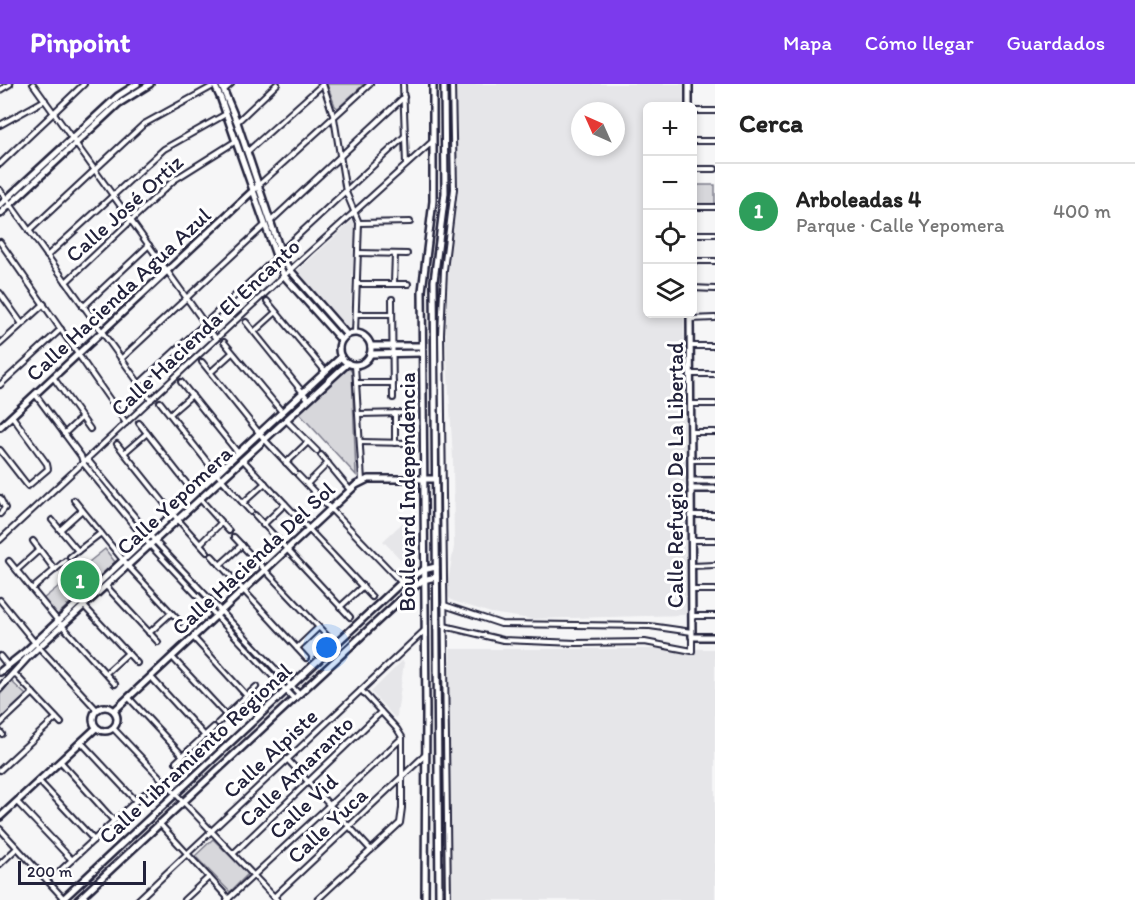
<!DOCTYPE html>
<html lang="es">
<head>
<meta charset="utf-8">
<style>
	body { margin:0; font-family:Itim,sans-serif; background:#f6f6f6; color:#222 }
	.controls { position:absolute; right:18px; top:18px; display:grid; overflow:hidden; border-radius:9px; box-shadow:0 3px 9px #0003 }
	.controls button { width:54px; height:54px; display:grid; place-items:center; padding:0; border:0; border-bottom:2px solid #e0e0e0; background:#fff; color:#222; font:30px sans-serif }
	.compass { position:absolute; left:571px; top:18px; width:54px; height:54px; border-radius:50%; background:#fff; box-shadow:0 3px 9px #0003; rotate:315deg }
	.scale { position:absolute; left:18px; bottom:15px; width:128px; box-sizing:border-box; padding-left:6px; border:3px solid #22223b; border-top:0; font-size:16px; line-height:21px; white-space:nowrap; color:#22223b; -webkit-text-stroke:4px #fff; paint-order:stroke }
	.you { position:absolute; left:327px; top:564px; width:21px; height:21px; margin:-15px; border:4px solid #fff; border-radius:50%; background:#1a73e8; box-shadow:0 0 0 9px #1a73e833 }
	.badge { display:grid; place-items:center; width:39px; height:39px; border-radius:50%; background:#7c3aed; color:#fff; font-size:20px; font-weight:700 }
	.pin { position:absolute; translate:-50% -50%; border:3px solid #fff; box-shadow:0 2px 6px #0006 }
	.list { margin:0; padding:0; list-style:none }
	h2 { display:flex; justify-content:space-between; align-items:center; height:78px; margin:0; padding:0 24px; font-size:26px }
	h2 small { font-size:20px; font-weight:400; color:#767676 }
	.list li { display:grid; grid-template-columns:39px 1fr auto; gap:18px; align-items:center; box-sizing:border-box; height:96px; padding:0 24px; border-top:2px solid #e0e0e0 }
	.list b { display:block; font-size:22px; white-space:nowrap }
	.list p { margin:0; font-size:20px; white-space:nowrap; color:#767676 }
	.list em { font-size:20px; font-style:normal; color:#767676 }
	.icon { flex:none; width:33px; height:33px; fill:none; stroke:currentColor; stroke-width:2; stroke-linecap:round; stroke-linejoin:round }
	.map { position:relative; flex:none; width:715px; height:816px; overflow:hidden }
	header { display:flex; align-items:center; gap:36px; box-sizing:border-box; height:84px; padding:0 30px; background:#7c3aed; color:#fff }
	header strong { font-size:28px }
	nav { display:flex; gap:33px; margin-inline-start:auto; font-size:21px }
	main { display:flex }
	aside { flex:1; background:#fff }
	.map>svg:first-child { display:block }
</style>
</head>
<body>
<header>
<strong>Pinpoint</strong>
<nav><a>Mapa</a><a>Cómo llegar</a><a>Guardados</a></nav>
</header>
<main>
<div class="map">
<svg width="715" height="816" viewBox="0 0 715 816">
	<rect width="100%" height="100%" fill="#f6f6f7"/>
	<filter id="ink" filterUnits="userSpaceOnUse"><feTurbulence type="fractalNoise" baseFrequency=".0167" numOctaves="2"/><feDisplacementMap in="SourceGraphic" scale="12" xChannelSelector="R" yChannelSelector="G"/><feConvolveMatrix kernelMatrix="1 2 1 2 8 2 1 2 1" color-interpolation-filters="sRGB"/></filter>
	<g filter="url(#ink)">
		<g fill="#e6e6e9" fill-rule="evenodd">
			<path d="M456 0H683V22H648V230H684L686 531 530 535 491 529 453 517 449 514 447 502 454 463 453 375 446 258V195L456 122ZM580 27H616V63H580Z"/>
			<polygon points="352,137 355,138 350,242 345,244 295,189"/>
			<polygon points="412,430 412,480 407,482 383,457"/>
			<rect x="450" y="565" width="265" height="251"/>
			<polygon points="402,577 404,578 397,632 395,634 371,608"/>
		</g>
		<g fill="#d7d7db" stroke="#7c7c8b" stroke-width="1.5">
			<polygon points="327,0 364,0 338,24 335,22"/>
			<rect x="694" y="101" width="21" height="19"/>
			<polygon points="345,283 349,284 352,288 356,391 297,327"/>
			<polygon points="105,465 115,478 57,531 43,515"/>
			<polygon points="11,597 26,611 0,635 0,611"/>
			<polygon points="213,755 248,790 230,808 195,772"/>
		</g>
		<g fill="none" stroke-linecap="round" stroke-linejoin="round">
			<defs>
				<g id="street">
					<polyline points="33,0 216,255"/>
					<polyline points="403,0 406,80"/>
					<polyline points="0,6 10,0"/>
					<polyline points="224,6 231,0"/>
					<polyline points="692,27 715,27"/>
					<polyline points="237,38 277,0"/>
					<polyline points="0,41 45,16"/>
					<polyline points="692,57 715,57"/>
					<polyline points="247,68 323,0 334,34 346,108 359,139 355,249"/>
					<polyline points="0,80 84,0"/>
					<polyline points="692,85 715,85"/>
					<polyline points="259,101 370,0"/>
					<polyline points="0,106 151,316"/>
					<polyline points="692,123 715,123"/>
					<polyline points="271,137 404,13"/>
					<polyline points="359,139 410,138"/>
					<polyline points="29,147 144,40 215,1"/>
					<polyline points="692,150 715,150"/>
					<polyline points="0,158 126,339"/>
					<polyline points="281,167 405,52"/>
					<polyline points="358,169 407,170"/>
					<polyline points="47,172 164,65 226,30"/>
					<polyline points="692,177 715,177"/>
					<polyline points="66,198 174,96 236,57"/>
					<polyline points="394,199 395,170"/>
					<polyline points="357,200 408,200"/>
					<polyline points="692,204 715,205"/>
					<polyline points="0,209 22,240"/>
					<polyline points="392,215 393,314"/>
					<polyline points="267,217 325,287"/>
					<polyline points="83,223 149,161"/>
					<polyline points="356,230 391,230"/>
					<polyline points="690,235 715,234"/>
					<polyline points="246,238 308,315"/>
					<polyline points="254,248 276,228"/>
					<polyline points="224,258 282,328"/>
					<polyline points="0,260 44,220"/>
					<polyline points="690,262 715,262"/>
					<polyline points="121,275 265,141"/>
					<polyline points="202,278 264,355 295,388"/>
					<polyline points="355,281 362,397"/>
					<polyline points="211,288 232,269"/>
					<polyline points="690,290 715,290"/>
					<polyline points="53,293 90,345"/>
					<polyline points="181,298 238,369"/>
					<polyline points="356,299 393,299"/>
					<polyline points="139,300 276,174"/>
					<polyline points="0,301 61,245"/>
					<polyline points="35,310 81,372 83,379 149,460 293,614"/>
					<polyline points="160,318 216,389 251,428"/>
					<polyline points="691,320 715,320"/>
					<polyline points="170,330 192,311"/>
					<polyline points="358,330 407,329"/>
					<polyline points="286,336 317,367"/>
					<polyline points="139,339 194,409"/>
					<polyline points="691,348 715,348"/>
					<polyline points="64,350 81,334"/>
					<polyline points="360,358 408,359"/>
					<polyline points="395,359 395,329"/>
					<polyline points="117,360 173,430 207,468"/>
					<polyline points="0,366 28,402 48,385 47,380 12,332"/>
					<polyline points="124,369 147,349"/>
					<polyline points="321,371 350,406"/>
					<polyline points="87,375 154,456 298,609"/>
					<polyline points="243,376 273,408"/>
					<polyline points="691,376 715,376"/>
					<polyline points="286,379 308,358"/>
					<polyline points="298,391 401,498"/>
					<polyline points="307,400 328,379"/>
					<polyline points="276,410 372,513"/>
					<polyline points="0,414 5,424 0,430"/>
					<polyline points="200,415 229,447"/>
					<polyline points="74,416 127,481 180,538"/>
					<polyline points="243,419 265,399"/>
					<polyline points="255,431 350,533"/>
					<polyline points="691,431 715,431"/>
					<polyline points="52,436 78,467"/>
					<polyline points="263,441 285,420"/>
					<polyline points="60,446 82,426"/>
					<polyline points="234,453 328,553"/>
					<polyline points="0,456 290,186 433,57"/>
					<polyline points="691,456 715,456"/>
					<polyline points="33,457 55,486"/>
					<polyline points="200,460 221,439"/>
					<polyline points="212,472 306,574"/>
					<polyline points="70,473 101,449"/>
					<polyline points="9,477 58,537 115,600"/>
					<polyline points="220,481 242,461"/>
					<polyline points="692,482 715,481"/>
					<polyline points="17,486 39,466"/>
					<polyline points="106,502 158,558"/>
					<polyline points="32,505 65,477"/>
					<polyline points="692,506 715,506"/>
					<polyline points="0,516 35,559 97,626"/>
					<polyline points="444,521 501,540 650,542 692,548"/>
					<polyline points="84,522 137,579"/>
					<polyline points="340,523 363,502"/>
					<polyline points="692,532 715,532"/>
					<polyline points="444,542 503,556 576,559 645,558 692,567 692,553"/>
					<polyline points="149,549 171,529"/>
					<polyline points="193,553 247,612"/>
					<polyline points="297,564 318,544"/>
					<polyline points="0,572 8,582"/>
					<polyline points="172,573 226,631"/>
					<polyline points="14,589 61,639"/>
					<polyline points="106,589 128,569"/>
					<polyline points="151,593 205,652"/>
					<polyline points="129,614 183,672"/>
					<polyline points="218,639 256,603"/>
					<polyline points="0,640 33,609"/>
					<polyline points="113,644 277,816"/>
					<polyline points="0,648 2,650"/>
					<polyline points="81,658 136,717"/>
					<polyline points="287,675 371,766"/>
					<polyline points="61,678 114,737"/>
					<polyline points="176,678 214,643"/>
					<polyline points="0,686 56,634"/>
					<polyline points="39,697 94,756"/>
					<polyline points="17,718 72,776"/>
					<polyline points="159,739 229,815"/>
					<polyline points="106,744 144,710"/>
					<polyline points="0,745 65,816"/>
					<polyline points="234,769 381,628"/>
					<polyline points="0,780 17,764"/>
					<polyline points="61,786 100,750"/>
					<polyline points="83,811 87,816"/>
					<polyline points="274,813 425,671"/>
					<polyline points="138,816 424,547"/>
					<polyline points="184,816 209,793"/>
					<polyline points="227,816 402,654"/>
					<polyline points="317,816 400,739 402,724 402,653 397,645 361,606"/>
					<polyline points="448,816 441,250 444,186 454,105 452,0"/>
				</g>
				<g id="secondary">
					<polyline points="214,0 221,15 280,183 284,192 341,256"/>
					<polyline points="221,0 237,38 283,175 290,186 347,251"/>
					<polyline points="689,0 689,22"/>
					<polyline points="0,121 118,12 137,0"/>
					<polyline points="0,130 118,20 150,0"/>
					<polyline points="690,230 692,553 715,553"/>
					<circle cx="355" cy="265" r="16"/>
					<polyline points="371,262 422,262"/>
					<polyline points="370,270 422,269"/>
					<polyline points="0,343 259,101"/>
					<polyline points="691,397 715,397"/>
					<polyline points="691,405 715,405"/>
					<polyline points="0,588 25,568 341,273"/>
					<polyline points="0,604 28,573 348,279"/>
					<circle cx="105" cy="635" r="12"/>
					<polyline points="114,627 356,401 368,395 435,395"/>
					<polyline points="0,733 96,644"/>
					<polyline points="62,816 401,499 423,486 436,483"/>
					<polyline points="78,816 413,504 423,496 436,493"/>
					<polyline points="425,816 426,626 422,207 433,117 433,0"/>
					<polyline points="439,816 434,197 445,109 444,0"/>
				</g>
			</defs>
			<use href="#street" stroke="#22223b" stroke-width="8"/>
			<use href="#secondary" stroke="#22223b" stroke-width="10"/>
			<use href="#street" stroke="#fff" stroke-width="4"/>
			<use href="#secondary" stroke="#fff" stroke-width="5"/>
		</g>
	</g>
	<g text-anchor="middle" stroke-width="6" stroke-linejoin="round" paint-order="stroke">
		<g font-size="22" fill="#22223b" stroke="#fff">
			<text transform="translate(124 124) rotate(-42)" y="8">Calle José Ortiz</text>
			<text transform="translate(118 210) rotate(-43)" y="8">Calle Hacienda Agua Azul</text>
			<text transform="translate(205 243) rotate(-43)" y="8">Calle Hacienda El Encanto</text>
			<text transform="translate(675 391) rotate(-90)" y="8">Calle Refugio De La Libertad</text>
			<text transform="translate(407 408) rotate(-90)" y="8">Boulevard Independencia</text>
			<text transform="translate(174 416) rotate(-43)" y="8">Calle Yepomera</text>
			<text transform="translate(253 474) rotate(-43)" y="8">Calle Hacienda Del Sol</text>
			<text transform="translate(195 669) rotate(-43)" y="8">Calle Libramiento Regional</text>
			<text transform="translate(270 669) rotate(-43)" y="8">Calle Alpiste</text>
			<text transform="translate(296 687) rotate(-44)" y="8">Calle Amaranto</text>
			<text transform="translate(303 722) rotate(-43)" y="8">Calle Vid</text>
			<text transform="translate(327 741) rotate(-43)" y="8">Calle Yuca</text>
		</g>
	</g>
</svg>
<div class="controls">
<button>+</button>
<button>−</button>
<button><svg class="icon" aria-label="locate" viewBox="0 0 24 24"><circle cx="12" cy="12" r="6"/><path d="M12 2v4M12 18v4M2 12h4M18 12h4"/></svg></button>
<button><svg class="icon" aria-label="layers" viewBox="0 0 24 24"><path d="M12 4l9 5-9 5-9-5zM3 14l9 5 9-5"/></svg></button>
</div>
<svg class="compass" viewBox="-18 -18 36 36"><path d="M0-13l5 13h-10z" fill="#e53935"/><path d="M0 13l5-13h-10z" fill="#767676"/></svg>
<div class="scale">200 m</div>
<div class="you"></div>
<div class="pin badge" style="left:80px;top:496px;background:#2e9e5b">1</div>
</div>
<aside>
<h2>Cerca<small></small></h2>
<ul class="list">
<li><span class="badge" style="background:#2e9e5b">1</span><div><b>Arboleadas 4</b><p>Parque · Calle Yepomera</p></div><em>400 m</em></li>
</ul>
</aside>
</main>
</body>
</html>
